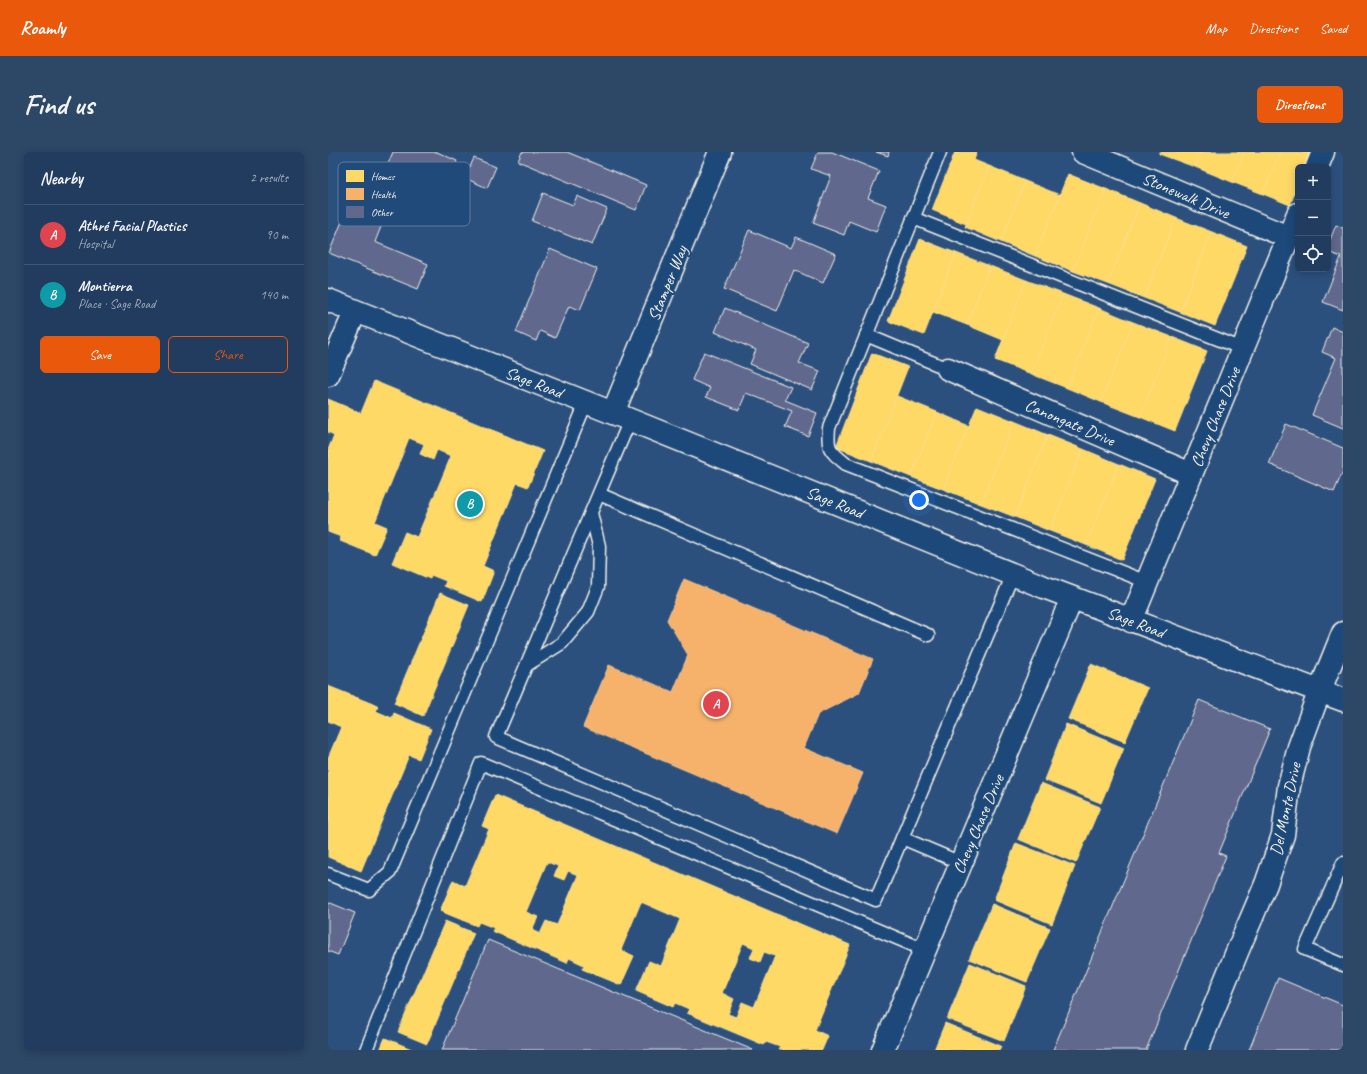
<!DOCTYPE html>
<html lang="en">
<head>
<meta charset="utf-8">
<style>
	body { margin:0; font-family:Caveat,sans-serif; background:#2d4767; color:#f1f3f6 }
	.controls { position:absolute; right:12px; top:12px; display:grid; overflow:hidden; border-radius:6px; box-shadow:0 2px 10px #0003 }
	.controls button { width:36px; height:36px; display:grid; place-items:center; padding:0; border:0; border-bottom:1px solid #3e5673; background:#213c5e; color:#f1f3f6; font:20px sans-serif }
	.you { position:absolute; left:591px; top:348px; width:14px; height:14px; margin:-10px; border:3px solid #fff; border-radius:50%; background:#1a73e8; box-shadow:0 0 0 6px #1a73e833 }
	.badge { display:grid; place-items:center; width:26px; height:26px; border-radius:50%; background:#ea580c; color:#fff; font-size:13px; font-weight:700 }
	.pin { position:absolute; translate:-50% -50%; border:2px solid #fff; box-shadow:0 1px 4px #0006 }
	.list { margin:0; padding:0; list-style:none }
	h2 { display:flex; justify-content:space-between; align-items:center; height:52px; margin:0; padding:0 16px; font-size:17px }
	h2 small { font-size:13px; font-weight:400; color:#a2adbc }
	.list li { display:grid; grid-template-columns:26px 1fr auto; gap:12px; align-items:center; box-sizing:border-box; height:60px; padding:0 16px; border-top:1px solid #3e5673 }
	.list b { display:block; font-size:15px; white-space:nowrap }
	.list p { margin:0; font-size:13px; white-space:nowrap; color:#a2adbc }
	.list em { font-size:13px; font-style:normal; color:#a2adbc }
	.actions { display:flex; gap:8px; padding:12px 16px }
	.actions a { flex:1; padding:9px 0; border:1px solid #ea580c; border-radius:6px; text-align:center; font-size:14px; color:#ea580c }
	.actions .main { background:#ea580c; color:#fff }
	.icon { flex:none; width:22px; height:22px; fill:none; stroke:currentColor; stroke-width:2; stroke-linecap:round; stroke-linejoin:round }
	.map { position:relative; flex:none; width:1015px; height:898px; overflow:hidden; border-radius:6px }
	header { display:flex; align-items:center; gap:24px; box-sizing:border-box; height:56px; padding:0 20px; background:#ea580c; color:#fff }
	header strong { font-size:19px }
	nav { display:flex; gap:22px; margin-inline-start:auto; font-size:14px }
	.intro { display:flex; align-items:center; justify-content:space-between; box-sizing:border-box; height:96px; padding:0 24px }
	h1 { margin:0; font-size:28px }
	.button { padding:10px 18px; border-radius:6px; background:#ea580c; color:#fff; font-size:14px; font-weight:700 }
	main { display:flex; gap:24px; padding:0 24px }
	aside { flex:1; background:#213c5e; border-radius:6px; box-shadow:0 2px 10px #0003 }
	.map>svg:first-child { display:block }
</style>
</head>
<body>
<header>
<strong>Roamly</strong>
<nav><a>Map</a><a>Directions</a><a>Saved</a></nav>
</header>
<div class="intro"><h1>Find us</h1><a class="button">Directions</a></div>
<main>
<aside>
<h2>Nearby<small>2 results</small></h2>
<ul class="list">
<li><span class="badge" style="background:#e0444e">A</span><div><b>Athré Facial Plastics</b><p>Hospital</p></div><em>90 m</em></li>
<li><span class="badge" style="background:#0f9aa8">B</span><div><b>Montierra</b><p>Place · Sage Road</p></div><em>140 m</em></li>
</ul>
<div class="actions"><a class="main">Save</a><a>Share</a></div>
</aside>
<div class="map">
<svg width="1015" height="898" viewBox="0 0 1015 898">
	<rect width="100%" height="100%" fill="#2c507e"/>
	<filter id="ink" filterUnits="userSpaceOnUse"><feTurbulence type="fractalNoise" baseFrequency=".025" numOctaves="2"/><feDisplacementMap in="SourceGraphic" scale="8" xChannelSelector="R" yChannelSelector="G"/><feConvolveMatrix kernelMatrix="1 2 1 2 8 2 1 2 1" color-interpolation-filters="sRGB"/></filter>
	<g filter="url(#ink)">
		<g fill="#ffd966" stroke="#fce08d" fill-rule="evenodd">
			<polygon points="627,0 649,0 646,8 661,14 638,72 604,58"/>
			<polygon points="832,0 873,0 867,15 831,2"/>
			<polygon points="873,0 916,0 904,30 867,15"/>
			<polygon points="916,0 952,0 935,42 904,30"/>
			<polygon points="952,0 983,0 977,15 970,15 970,33 962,53 935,42"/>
			<polygon points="661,14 697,29 673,90 637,75"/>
			<polygon points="740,22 778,37 745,119 707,104"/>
			<polygon points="697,29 732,43 707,104 673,90"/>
			<polygon points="778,37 812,51 780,132 745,119"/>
			<polygon points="812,51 848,66 816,146 780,132"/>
			<polygon points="848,66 884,80 852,160 816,146"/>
			<polygon points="884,80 919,94 887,174 852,160"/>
			<polygon points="592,87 628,101 596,183 560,169"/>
			<polygon points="628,101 662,114 639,173 605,160"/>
			<polygon points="662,114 698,128 675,188 639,173"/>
			<polygon points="698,128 735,142 703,222 667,208"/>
			<polygon points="735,142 771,156 739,236 703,222"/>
			<polygon points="771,156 805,170 773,250 739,236"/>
			<polygon points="805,170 844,185 812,265 773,250"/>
			<polygon points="844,185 879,199 847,279 812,265"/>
			<polygon points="544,201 580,215 543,309 508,295"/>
			<polygon points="46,229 215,299 200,335 189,331 155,414 166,419 154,450 116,434 118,429 103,423 102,427 64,411 77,380 89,385 123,304 109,298 105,308 92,302 96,292 81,286 47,370 59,375 47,403 12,389 13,385 0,380 0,298 6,283 0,280 0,247 33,261"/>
			<polygon points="569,244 609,260 583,325 543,309"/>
			<polygon points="649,254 686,269 653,352 615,337"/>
			<polygon points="609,260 641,274 615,337 583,325"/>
			<polygon points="686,269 720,283 687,365 653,352"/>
			<polygon points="720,283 755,297 722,379 687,365"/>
			<polygon points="755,297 791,312 758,393 722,379"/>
			<polygon points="791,312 827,327 794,408 758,393"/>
			<polygon points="112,441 141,453 95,564 66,551"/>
			<polygon points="763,512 820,536 797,590 740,567"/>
			<polygon points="0,534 50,554 48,559 64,566 66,561 103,577 91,607 81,603 33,719 0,705 0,606 13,575 0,569"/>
			<polygon points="738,572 796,596 773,651 716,628"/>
			<polygon points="713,631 772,655 748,711 690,687"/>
			<path d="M167 643 522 793 487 878 500 884 494 898H450L452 895 438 890 436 893 359 861 361 857 347 851 345 855 308 839 321 809 333 814 352 767 313 750 293 798 306 804 293 833 254 817 256 813 241 806 239 811 164 779 166 776 151 770 149 774 112 759 125 728 137 734 161 677 154 674ZM219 710 230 714 226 724 236 728 240 719 250 723 229 773 218 769 212 782 204 778 210 765 198 760ZM415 791 426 796 422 806 432 810 436 800 447 804 426 855 414 850 408 865 400 862 406 847 394 841Z"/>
			<polygon points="688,691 747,714 724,772 666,748"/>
			<polygon points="664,752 722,776 699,830 641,807"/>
			<polygon points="117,769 146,781 99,892 70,880"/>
			<polygon points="642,811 698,834 676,889 619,867"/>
			<polygon points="617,871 673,894 671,898 606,898"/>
			<polygon points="57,886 86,898 52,898"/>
		</g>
		<polygon fill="#f6b26b" stroke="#f5c590" points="356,427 545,507 531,541 490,562 476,596 535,621 509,682 255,575 281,513 345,540 360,503 339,468"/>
		<g fill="#60688d" stroke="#f4f1e8">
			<polygon points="65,0 109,0 129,9 106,62 49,38"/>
			<polygon points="194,0 239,0 318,33 308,58 190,9"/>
			<polygon points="490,0 504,0 551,19 540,46 558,53 548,80 521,69 516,83 485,71 503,24 483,17"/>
			<polygon points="548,0 561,0 560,4"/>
			<polygon points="146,6 168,15 159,36 137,26"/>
			<polygon points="215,41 245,53 249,44 279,57 264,93 204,69"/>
			<polygon points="25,43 60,57 47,90 100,112 90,137 1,101"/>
			<polygon points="1008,73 1015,76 1015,158 995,150 1013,105 1000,100 1000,93"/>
			<polygon points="421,78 463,96 468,85 508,102 495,131 466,118 449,159 396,137"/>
			<polygon points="222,97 269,117 252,158 241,154 227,186 212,179 208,189 188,180"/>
			<polygon points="397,156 480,191 471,211 492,219 484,238 422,212 428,198 387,180"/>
			<polygon points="1004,175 1015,180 1015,276 984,263 1008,206 994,200"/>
			<polygon points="376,200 463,235 457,248 489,261 480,284 457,275 464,259 418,241 411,258 378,245 382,236 364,228"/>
			<polygon points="958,272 1015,296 1015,319 1006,340 941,312"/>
			<polygon points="871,548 942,577 891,701 898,704 818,898 725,898"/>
			<polygon points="0,750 27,761 10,803 0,799"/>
			<polygon points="160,788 425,898 114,898"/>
			<polygon points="950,826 1015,853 1015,898 921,898"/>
		</g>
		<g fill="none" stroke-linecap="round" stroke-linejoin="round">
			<defs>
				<g id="service">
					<path d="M612 0 501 276C499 297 501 298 518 312L819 430"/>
					<polyline points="585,66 915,197"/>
					<polyline points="538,183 620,217"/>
					<polyline points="302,268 168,585 548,748 685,422"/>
					<polyline points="271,342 600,483"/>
					<polyline points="199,513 234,491 260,460 270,435 271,394 263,361"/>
					<polyline points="574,686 633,711"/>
					<polyline points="1015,711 977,797 1015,813"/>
					<polyline points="0,722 41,738 62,720 258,251"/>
					<polyline points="38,898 153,611 597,798"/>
				</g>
				<g id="minor">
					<polyline points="755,0 960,85"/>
					<polyline points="989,15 995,0"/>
					<polyline points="620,217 863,322"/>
					<polyline points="0,223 27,160"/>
					<polyline points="285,261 392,0"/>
					<polyline points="803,469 970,62"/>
					<polyline points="869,898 909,800 938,732 955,683 961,634 971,595 992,538"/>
				</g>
				<g id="tertiary">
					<polyline points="992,538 1015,481"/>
					<polyline points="555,898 744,446"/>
				</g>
				<polyline id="secondary" points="0,148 285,261 716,435 1015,548"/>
			</defs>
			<use href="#service" stroke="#f4f1e8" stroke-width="15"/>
			<use href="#minor" stroke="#f4f1e8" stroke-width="25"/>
			<use href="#tertiary" stroke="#f4f1e8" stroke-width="25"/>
			<use href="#secondary" stroke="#f4f1e8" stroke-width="25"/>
			<use href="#service" stroke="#1f4a7a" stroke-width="12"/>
			<use href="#minor" stroke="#1f4a7a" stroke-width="22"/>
			<use href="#tertiary" stroke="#1f4a7a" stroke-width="22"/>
			<use href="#secondary" stroke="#1f4a7a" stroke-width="22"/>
		</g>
	</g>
	<g text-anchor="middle" stroke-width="4" stroke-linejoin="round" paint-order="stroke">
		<g font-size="17" fill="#f4f1e8" stroke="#1f4a7a">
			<text transform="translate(858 43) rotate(23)" y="6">Stonewalk Drive</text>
			<text transform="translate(339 131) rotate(-68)" y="6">Stamper Way</text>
			<text transform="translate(206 230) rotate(21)" y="6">Sage Road</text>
			<text transform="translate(887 265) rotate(-68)" y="6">Chevy Chase Drive</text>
			<text transform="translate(742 270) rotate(23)" y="6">Canongate Drive</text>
			<text transform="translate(507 350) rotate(22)" y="6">Sage Road</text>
			<text transform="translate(808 470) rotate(21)" y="6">Sage Road</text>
			<text transform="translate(957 657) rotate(-78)" y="6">Del Monte Drive</text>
			<text transform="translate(650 672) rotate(-67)" y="6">Chevy Chase Drive</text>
		</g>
	</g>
	<rect x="10" y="10" width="132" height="64" rx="6" fill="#1f4a7a" stroke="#5f7c9b" stroke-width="1"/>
	<rect x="18" y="18" width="18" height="12" fill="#ffd966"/>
	<rect x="18" y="36" width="18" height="12" fill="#f6b26b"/>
	<rect x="18" y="54" width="18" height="12" fill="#60688d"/>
	<g font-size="11" fill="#f4f1e8">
		<text x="43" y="28">Homes</text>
		<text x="43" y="46">Health</text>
		<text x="43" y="64">Other</text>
	</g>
</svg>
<div class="controls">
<button>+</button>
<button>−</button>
<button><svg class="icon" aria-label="locate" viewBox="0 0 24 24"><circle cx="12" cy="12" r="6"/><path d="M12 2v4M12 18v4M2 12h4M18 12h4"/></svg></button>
</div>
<div class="you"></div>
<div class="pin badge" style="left:388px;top:552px;background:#e0444e">A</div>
<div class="pin badge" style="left:142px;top:352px;background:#0f9aa8">B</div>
</div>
</main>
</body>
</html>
